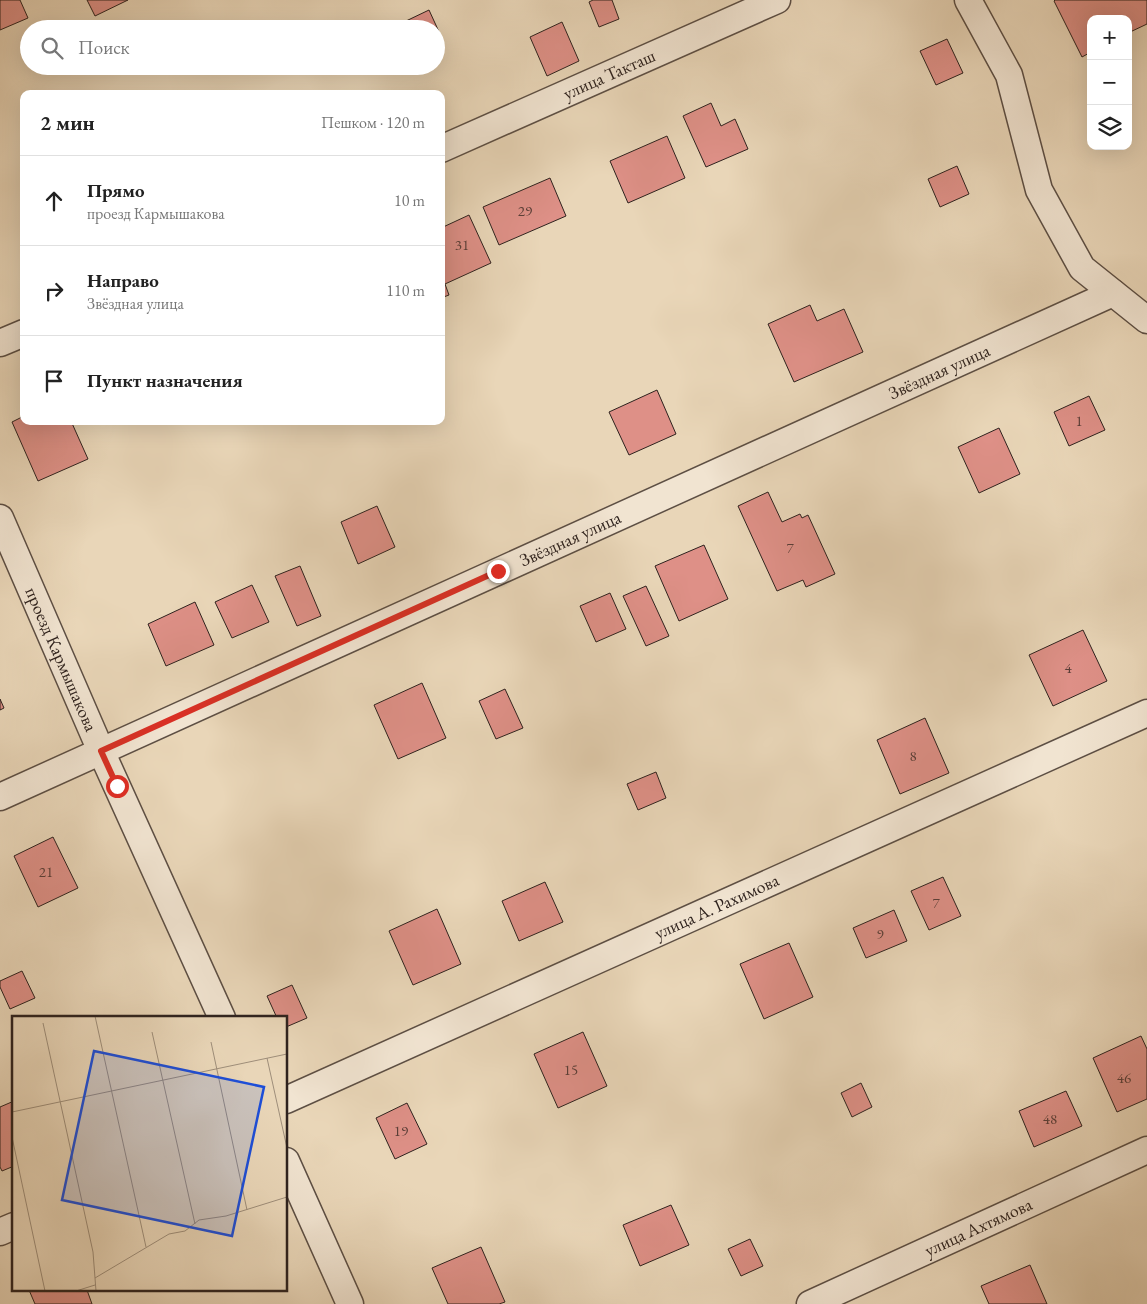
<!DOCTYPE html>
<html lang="ru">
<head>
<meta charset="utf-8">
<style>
	body { margin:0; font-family:"EB Garamond",serif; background:#f6f6f6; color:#222 }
	.controls { position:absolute; right:15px; top:15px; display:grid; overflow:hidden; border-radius:10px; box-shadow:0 5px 20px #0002 }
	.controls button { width:45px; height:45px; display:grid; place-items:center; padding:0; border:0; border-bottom:1px solid #e0e0e0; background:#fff; color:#222; font:25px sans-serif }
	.stop { position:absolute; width:15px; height:15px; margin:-11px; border:4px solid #d93025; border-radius:50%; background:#fff }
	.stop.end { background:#d93025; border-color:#fff; box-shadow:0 1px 5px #0008 }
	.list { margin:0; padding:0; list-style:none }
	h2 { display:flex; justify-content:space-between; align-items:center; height:65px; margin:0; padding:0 20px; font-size:21px }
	h2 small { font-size:16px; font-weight:400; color:#767676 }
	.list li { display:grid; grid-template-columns:32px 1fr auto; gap:15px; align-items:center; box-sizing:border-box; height:90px; padding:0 20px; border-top:1px solid #e0e0e0 }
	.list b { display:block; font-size:19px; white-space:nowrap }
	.list p { margin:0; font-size:16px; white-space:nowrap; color:#767676 }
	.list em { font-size:16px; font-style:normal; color:#767676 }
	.icon { flex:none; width:28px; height:28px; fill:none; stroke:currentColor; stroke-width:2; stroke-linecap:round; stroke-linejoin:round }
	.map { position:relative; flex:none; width:1147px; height:1304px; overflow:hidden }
	.search { position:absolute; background:#fff; box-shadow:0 5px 20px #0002; left:20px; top:20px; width:425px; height:55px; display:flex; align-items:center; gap:12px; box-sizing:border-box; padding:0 18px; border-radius:28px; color:#767676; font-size:19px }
	.panel { position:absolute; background:#fff; box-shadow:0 5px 20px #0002; left:20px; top:90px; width:425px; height:335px; border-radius:10px }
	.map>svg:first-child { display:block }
</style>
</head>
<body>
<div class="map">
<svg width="1147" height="1304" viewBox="0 0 1147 1304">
	<rect width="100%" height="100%" fill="#e9d6b8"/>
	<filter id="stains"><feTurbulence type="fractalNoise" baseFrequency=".004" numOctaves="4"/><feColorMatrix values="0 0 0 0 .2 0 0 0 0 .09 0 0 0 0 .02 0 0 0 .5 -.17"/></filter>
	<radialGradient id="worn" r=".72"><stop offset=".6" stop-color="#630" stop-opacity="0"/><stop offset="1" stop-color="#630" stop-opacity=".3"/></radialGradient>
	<g fill="#de9087" stroke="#2e221e">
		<polygon points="0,0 20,0 28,18 0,30"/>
		<polygon points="87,0 128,0 95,16"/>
		<polygon points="593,0 612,0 619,19 599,27 589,2"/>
		<polygon points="1055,0 1147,0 1147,24 1128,33 1128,19 1091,19 1091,52 1082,57 1054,1"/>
		<polygon points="429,10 440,34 436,35 436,29 410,29 406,21"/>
		<polygon points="562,22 579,61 547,76 530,37"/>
		<polygon points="947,39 963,73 936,85 920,51"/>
		<polygon points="711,103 721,126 735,119 748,149 706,167 683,116"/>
		<polygon points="667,136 685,178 628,203 610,161"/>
		<polygon points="957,166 969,194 940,207 928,179"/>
		<polygon points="550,178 566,216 499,245 483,207"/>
		<polygon points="469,215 491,263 445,284 449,295 441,298 441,228"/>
		<polygon points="810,305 817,321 844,309 863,352 794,382 768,324"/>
		<polygon points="657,390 676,434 629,455 609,412"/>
		<polygon points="1089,396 1105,430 1069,446 1054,412"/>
		<polygon points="24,416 24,421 71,421 88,459 38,481 12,422"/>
		<polygon points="999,428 1020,474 979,493 958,447"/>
		<polygon points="768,492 782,522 800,514 802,518 808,515 835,574 806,587 803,580 777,591 738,506"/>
		<polygon points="377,506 395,547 358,564 341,522"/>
		<polygon points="704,545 728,599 679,621 655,566"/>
		<polygon points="300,566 321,616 297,626 275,576"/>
		<polygon points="252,585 269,622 232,638 215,602"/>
		<polygon points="646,586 669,636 646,646 623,596"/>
		<polygon points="610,593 626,629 596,642 580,606"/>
		<polygon points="195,602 214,645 166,666 148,624"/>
		<polygon points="1083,630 1107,681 1053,706 1029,655"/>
		<polygon points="422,683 446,738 398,759 374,705"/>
		<polygon points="505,689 523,728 496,739 479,701"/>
		<polygon points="0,699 4,708 0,710"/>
		<polygon points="925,718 949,773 900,794 877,740"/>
		<polygon points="656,772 666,798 638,810 627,784"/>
		<polygon points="53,837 78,888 38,907 14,856"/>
		<polygon points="943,877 961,916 929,930 911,891"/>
		<polygon points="545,882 563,922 519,941 502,901"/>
		<polygon points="437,909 461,964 413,985 389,931"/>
		<polygon points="894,910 907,941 866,958 853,928"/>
		<polygon points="789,943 813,997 764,1019 740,964"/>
		<polygon points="22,971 35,998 10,1009 0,987 0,981"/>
		<polygon points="292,985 307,1018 286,1027 286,1018 277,1018 267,996"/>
		<polygon points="583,1032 607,1086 558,1108 534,1054"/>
		<polygon points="1141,1036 1147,1049 1147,1099 1117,1112 1093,1058"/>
		<polygon points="861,1083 872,1107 852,1117 841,1093"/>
		<polygon points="1066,1091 1082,1126 1034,1147 1019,1111"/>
		<polygon points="14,1101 14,1166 2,1171 0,1167 0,1107"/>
		<polygon points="407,1103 427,1144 395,1159 376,1118"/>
		<polygon points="671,1205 689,1245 640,1266 623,1225"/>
		<polygon points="750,1239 763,1266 741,1276 728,1249"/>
		<polygon points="481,1247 505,1302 499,1304 448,1304 432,1268"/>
		<polygon points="1030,1265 1047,1304 989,1304 981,1286"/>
		<polygon points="29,1290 87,1290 92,1304 35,1304"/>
	</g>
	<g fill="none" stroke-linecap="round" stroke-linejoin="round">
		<defs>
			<g id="minor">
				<polyline points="968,0 1009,75 1039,190 1082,268 1147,320"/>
				<path id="s1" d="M441 149 777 0"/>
				<polyline points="0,343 24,333"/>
				<path id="s2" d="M0 518 101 751 222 1018"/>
				<path id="s3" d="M0 797 1113 293"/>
				<path id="s4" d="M286 1100 1147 713"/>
				<polyline points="286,1161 350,1304"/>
				<polyline points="0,1232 14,1226"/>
				<path id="s5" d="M810 1304 1147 1150"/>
			</g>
		</defs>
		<use href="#minor" stroke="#5d4f44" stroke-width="29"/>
		<use href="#minor" stroke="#f1e4d1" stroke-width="26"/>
	</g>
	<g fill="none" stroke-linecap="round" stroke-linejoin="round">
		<polyline stroke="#d93025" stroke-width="6" points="117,786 101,751 498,571"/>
	</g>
	<g text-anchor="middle" stroke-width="4" stroke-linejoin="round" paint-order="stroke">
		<g font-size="15" fill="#5a3e38">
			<text x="525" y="216">29</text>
			<text x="462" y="250">31</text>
			<text x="1079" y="426">1</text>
			<text x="790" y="553">7</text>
			<text x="1068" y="673">4</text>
			<text x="913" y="761">8</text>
			<text x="46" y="877">21</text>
			<text x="936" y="908">7</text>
			<text x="880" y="939">9</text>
			<text x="571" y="1075">15</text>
			<text x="1124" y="1083">46</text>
			<text x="1050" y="1124">48</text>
			<text x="401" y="1136">19</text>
		</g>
		<g font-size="18" fill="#2e221e" stroke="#f1e4d1">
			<text dy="6" stroke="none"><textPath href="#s1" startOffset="184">улица Такташ</textPath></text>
			<text dy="6" stroke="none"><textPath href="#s3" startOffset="1031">Звёздная улица</textPath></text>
			<text dy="6" stroke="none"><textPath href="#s3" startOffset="626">Звёздная улица</textPath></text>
			<text dy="6" stroke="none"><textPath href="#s2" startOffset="154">проезд Кармышакова</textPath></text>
			<text dy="6" stroke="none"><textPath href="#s4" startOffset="472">улица А. Рахимова</textPath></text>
			<text dy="6" stroke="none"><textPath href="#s5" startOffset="185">улица Ахтямова</textPath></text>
		</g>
	</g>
	<g transform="translate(12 1016)">
		<rect width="275" height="275" fill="#e9d6b8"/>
		<path fill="none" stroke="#9e8e7a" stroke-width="1" d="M83 0 134 231M31 7 81 236 84 275M140 16 183 208M199 26 235 194M255 42 275 132M0 96 275 38M0 121 33 275M83 262 157 218 173 215 187 204 214 200 275 181M64 275 83 269"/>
		<path fill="#1d4ed8" fill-opacity="0.15" stroke="#1d4ed8" stroke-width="2.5" d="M82 35 252 71 220 220 50 184Z"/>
		<rect width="275" height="275" fill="none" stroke="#2e221e" stroke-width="2.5"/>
	</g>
	<rect width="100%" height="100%" filter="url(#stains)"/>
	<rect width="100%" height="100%" fill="url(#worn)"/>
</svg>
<div class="controls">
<button>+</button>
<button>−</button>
<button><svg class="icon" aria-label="layers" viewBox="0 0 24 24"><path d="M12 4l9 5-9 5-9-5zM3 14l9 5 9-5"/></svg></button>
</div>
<div class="stop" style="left:117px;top:786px"></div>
<div class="stop end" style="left:498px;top:571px"></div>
<div class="search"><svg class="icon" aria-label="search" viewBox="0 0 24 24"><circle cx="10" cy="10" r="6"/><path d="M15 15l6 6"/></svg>Поиск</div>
<section class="panel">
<h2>2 мин<small>Пешком · 120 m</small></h2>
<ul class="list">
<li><svg class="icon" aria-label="ahead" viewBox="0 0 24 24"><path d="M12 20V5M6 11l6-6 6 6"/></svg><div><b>Прямо</b><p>проезд Кармышакова</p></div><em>10 m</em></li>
<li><svg class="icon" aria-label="right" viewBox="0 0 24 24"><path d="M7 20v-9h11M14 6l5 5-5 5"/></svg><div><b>Направо</b><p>Звёздная улица</p></div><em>110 m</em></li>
<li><svg class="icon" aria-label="arrive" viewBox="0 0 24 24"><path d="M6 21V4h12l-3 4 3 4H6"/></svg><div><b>Пункт назначения</b></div></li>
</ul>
</section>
</div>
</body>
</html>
